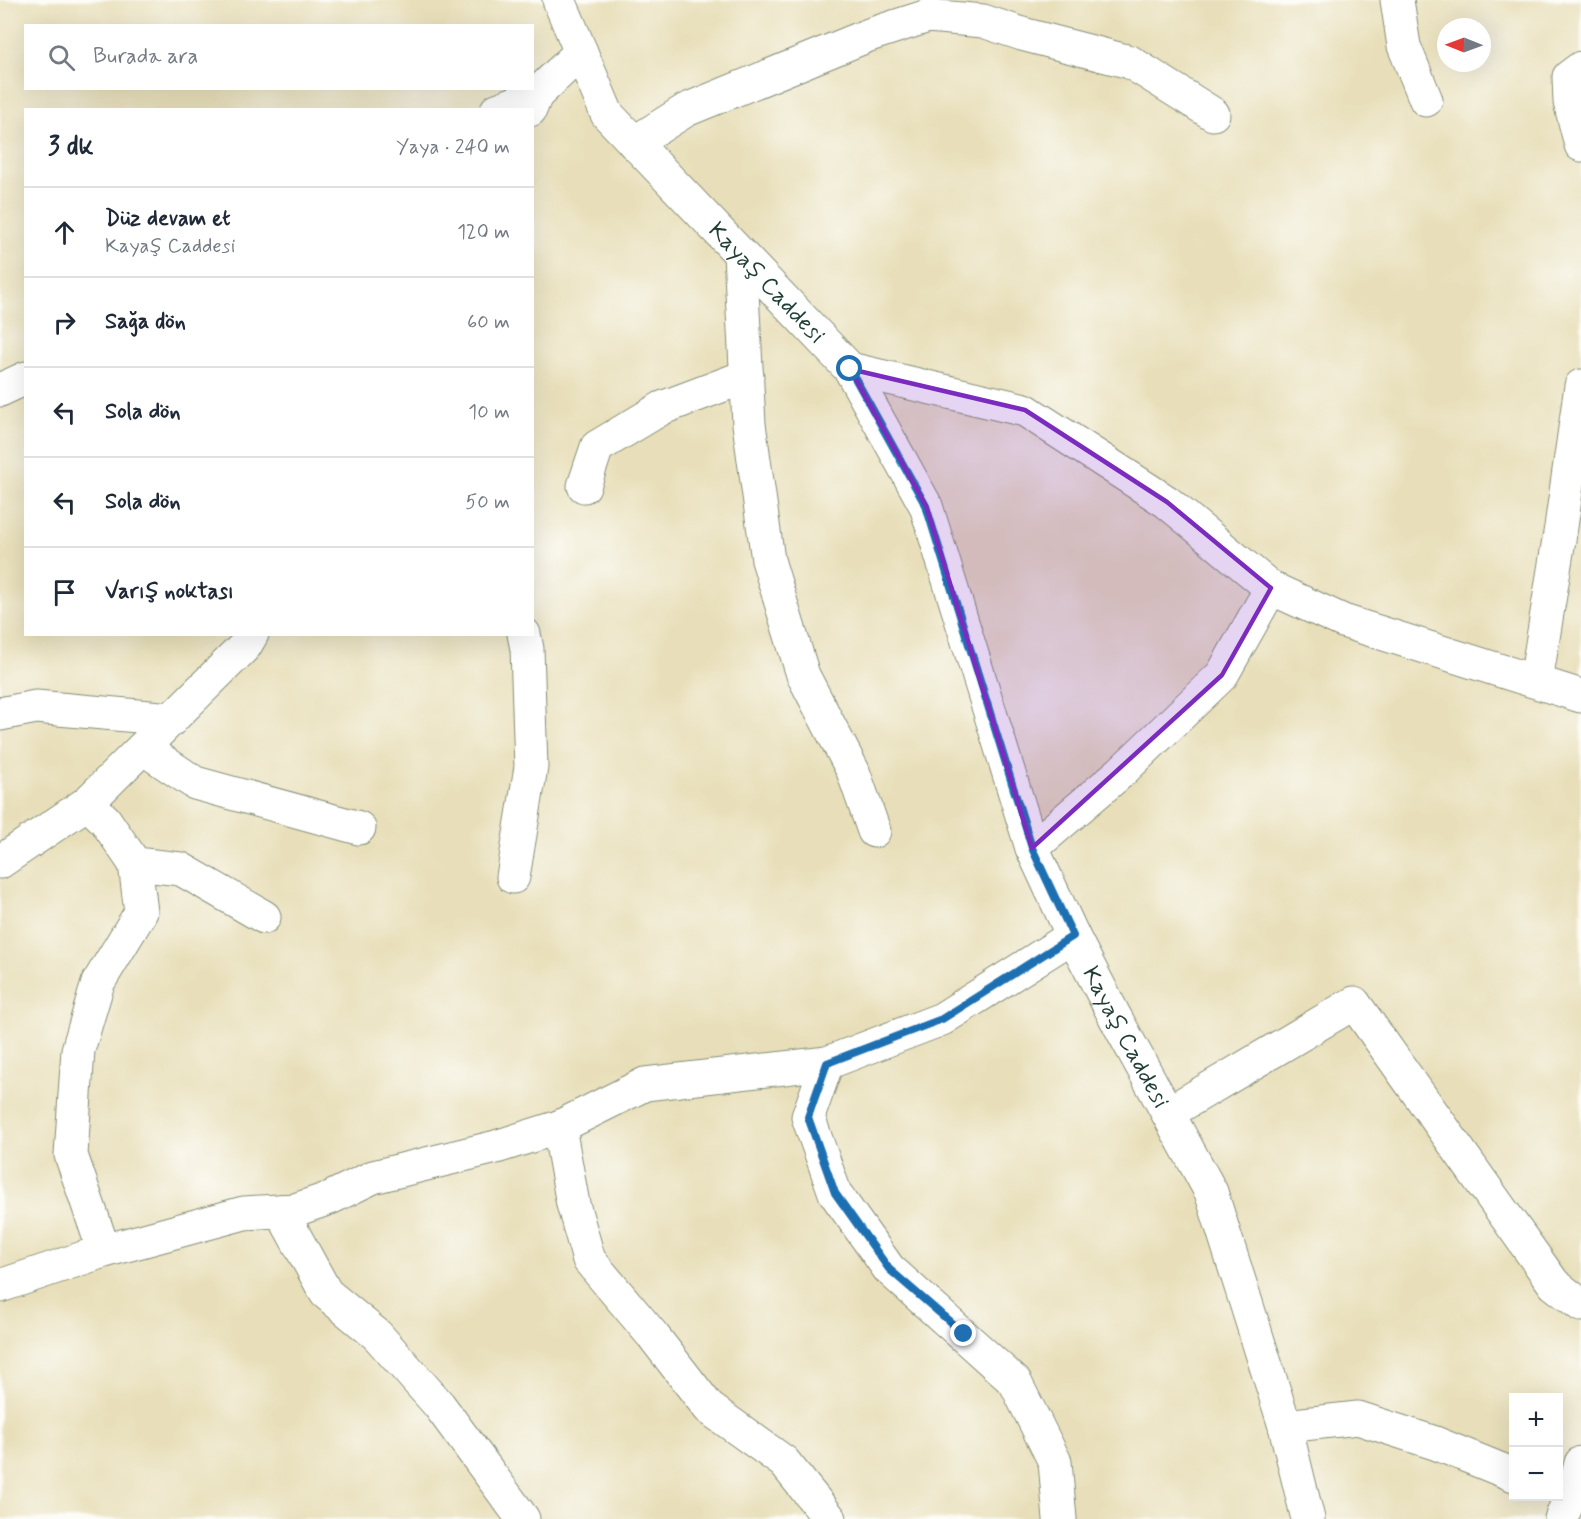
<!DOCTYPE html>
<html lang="tr">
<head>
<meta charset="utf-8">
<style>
	body { margin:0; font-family:Mynerve,sans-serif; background:#f2f2f3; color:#1f2937 }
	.controls { position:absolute; right:18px; bottom:18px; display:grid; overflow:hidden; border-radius:0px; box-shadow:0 6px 24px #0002 }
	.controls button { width:54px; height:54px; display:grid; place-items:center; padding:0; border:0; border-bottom:2px solid #e0e1e3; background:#fff; color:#1f2937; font:30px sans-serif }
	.compass { position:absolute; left:1437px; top:18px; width:54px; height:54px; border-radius:50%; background:#fff; box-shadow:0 6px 24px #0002; rotate:271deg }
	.stop { position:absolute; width:18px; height:18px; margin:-14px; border:4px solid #1f6fb2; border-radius:50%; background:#fff }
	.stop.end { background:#1f6fb2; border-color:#fff; box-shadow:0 2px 6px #0008 }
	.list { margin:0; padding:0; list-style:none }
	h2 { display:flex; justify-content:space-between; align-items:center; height:78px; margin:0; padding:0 24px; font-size:26px }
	h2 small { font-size:20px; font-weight:400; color:#747a83 }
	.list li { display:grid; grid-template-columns:39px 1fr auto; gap:18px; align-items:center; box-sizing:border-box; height:90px; padding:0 24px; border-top:2px solid #e0e1e3 }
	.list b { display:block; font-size:22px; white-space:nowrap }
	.list p { margin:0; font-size:20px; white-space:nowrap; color:#747a83 }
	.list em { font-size:20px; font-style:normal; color:#747a83 }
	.icon { flex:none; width:33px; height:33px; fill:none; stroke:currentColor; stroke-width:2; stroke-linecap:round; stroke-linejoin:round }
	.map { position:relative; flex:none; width:1581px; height:1519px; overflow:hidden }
	.search { position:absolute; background:#fff; box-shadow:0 6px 24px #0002; left:24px; top:24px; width:510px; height:66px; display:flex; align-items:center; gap:15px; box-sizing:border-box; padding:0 21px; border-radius:0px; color:#747a83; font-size:22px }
	.panel { position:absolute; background:#fff; box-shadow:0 6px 24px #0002; left:24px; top:108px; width:510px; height:528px; border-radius:0px }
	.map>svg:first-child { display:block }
</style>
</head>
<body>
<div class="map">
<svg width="1581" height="1519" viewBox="0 0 1581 1519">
	<rect width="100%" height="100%" fill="#fdfcf7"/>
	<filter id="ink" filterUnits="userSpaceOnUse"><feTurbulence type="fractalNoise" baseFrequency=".0167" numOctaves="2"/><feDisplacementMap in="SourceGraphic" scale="12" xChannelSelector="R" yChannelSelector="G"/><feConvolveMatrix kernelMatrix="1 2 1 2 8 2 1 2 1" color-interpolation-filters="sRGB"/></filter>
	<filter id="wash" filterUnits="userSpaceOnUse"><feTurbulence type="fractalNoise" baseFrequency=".008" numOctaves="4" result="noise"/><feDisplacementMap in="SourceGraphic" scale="24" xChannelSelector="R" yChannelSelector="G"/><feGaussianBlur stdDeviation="1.35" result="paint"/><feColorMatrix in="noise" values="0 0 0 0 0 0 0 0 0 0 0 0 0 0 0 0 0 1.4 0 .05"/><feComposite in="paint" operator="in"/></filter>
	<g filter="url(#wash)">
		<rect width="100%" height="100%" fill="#e8dfba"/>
	</g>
	<g filter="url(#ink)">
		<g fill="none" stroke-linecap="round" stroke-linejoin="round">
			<defs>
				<g id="street">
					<polyline points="1397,0 1404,46 1426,100"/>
					<polyline points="1581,68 1569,77 1570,102 1581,145"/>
					<polyline points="497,110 536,95"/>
					<polyline points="634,143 686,110 869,35 928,16 983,21 1022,34 1130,62 1213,114"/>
					<polyline points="740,254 749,424 768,560 803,675 853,771 874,831"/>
					<polyline points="0,390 26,378"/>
					<polyline points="584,486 597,447 662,408 747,376"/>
					<polyline points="1536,681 1561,527 1581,386"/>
					<polyline points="0,714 36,707 172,719"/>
					<polyline points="143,748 195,783 359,828"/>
					<polyline points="87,803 105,820 135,864 141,912 98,983 78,1050 71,1155 104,1251"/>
					<polyline points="1032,848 1121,772 1222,675 1271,588"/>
					<polyline points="135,864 181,869 264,917"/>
					<polyline points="513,877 531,767 527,649 524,634"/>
					<polyline points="827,1063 808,1117 835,1193 889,1269 1015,1382 1055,1462 1060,1519"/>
					<polyline points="1168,1113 1354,1003 1554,1284 1581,1305"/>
					<polyline points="559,1127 573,1204 589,1260 654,1337 709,1408 784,1462 830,1519"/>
					<polyline points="281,1211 326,1293 377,1335 439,1405 523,1519"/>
					<polyline points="0,1286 104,1251 244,1213 295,1210 330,1198 373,1177 496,1147 559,1127 645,1084 827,1063 942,1019 1073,936"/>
					<polyline points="1285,1426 1358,1418 1435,1443 1514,1475"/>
					<polyline points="1561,1519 1578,1476 1581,1463"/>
				</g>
				<g id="secondary">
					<path id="s1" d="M559 0 607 114 850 369 926 506 1032 848 1073 936 1115 1017 1211 1192 1285 1426 1308 1519"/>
					<polyline points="530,110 536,95 581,52"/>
					<polyline points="850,369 1025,410 1167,502 1271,588 1343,621 1581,696"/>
					<polyline points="0,862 87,803 245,646 252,634"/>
				</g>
			</defs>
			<use href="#street" stroke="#848e77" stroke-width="35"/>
			<use href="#secondary" stroke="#848e77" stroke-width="35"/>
			<use href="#street" stroke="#fff" stroke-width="33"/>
			<use href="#secondary" stroke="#fff" stroke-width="33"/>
		</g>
	</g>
	<g fill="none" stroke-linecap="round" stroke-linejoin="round" filter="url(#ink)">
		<polyline stroke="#1f6fb2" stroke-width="8" points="850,369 926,506 1032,848 1073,936 942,1019 827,1063 808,1117 835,1193 889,1269 964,1334"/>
	</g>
	<path fill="#7b2cbf" fill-opacity="0.2" stroke="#7b2cbf" stroke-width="4.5" stroke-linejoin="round" d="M850 369 1025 410 1167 502 1271 588 1222 675 1032 848 926 506Z"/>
	<g text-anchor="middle" stroke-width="4.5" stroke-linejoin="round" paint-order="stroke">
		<g font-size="24" fill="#1f3d34" stroke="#fdfcf7">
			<text dy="8" stroke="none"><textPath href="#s1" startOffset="356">Kayaş Caddesi</textPath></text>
			<text dy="8" stroke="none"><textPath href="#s1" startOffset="1202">Kayaş Caddesi</textPath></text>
		</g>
	</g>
</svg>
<div class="controls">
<button>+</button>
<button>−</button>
</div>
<svg class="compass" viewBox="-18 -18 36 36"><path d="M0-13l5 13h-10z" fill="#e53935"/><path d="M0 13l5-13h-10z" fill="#747a83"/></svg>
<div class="stop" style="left:850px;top:369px"></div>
<div class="stop end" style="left:964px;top:1334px"></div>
<div class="search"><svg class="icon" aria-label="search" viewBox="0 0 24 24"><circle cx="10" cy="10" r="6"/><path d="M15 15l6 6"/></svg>Burada ara</div>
<section class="panel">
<h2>3 dk<small>Yaya · 240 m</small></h2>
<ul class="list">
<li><svg class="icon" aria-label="ahead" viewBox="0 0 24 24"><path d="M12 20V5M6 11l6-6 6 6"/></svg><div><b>Düz devam et</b><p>Kayaş Caddesi</p></div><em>120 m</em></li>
<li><svg class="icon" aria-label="right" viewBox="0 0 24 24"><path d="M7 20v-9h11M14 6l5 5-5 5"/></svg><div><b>Sağa dön</b></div><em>60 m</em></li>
<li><svg class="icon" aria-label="left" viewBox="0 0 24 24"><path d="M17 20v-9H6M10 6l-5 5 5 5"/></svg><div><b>Sola dön</b></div><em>10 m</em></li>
<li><svg class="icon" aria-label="left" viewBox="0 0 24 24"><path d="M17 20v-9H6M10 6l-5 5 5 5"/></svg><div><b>Sola dön</b></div><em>50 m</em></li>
<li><svg class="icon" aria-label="arrive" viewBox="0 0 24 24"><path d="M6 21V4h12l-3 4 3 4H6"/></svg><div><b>Varış noktası</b></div></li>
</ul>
</section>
</div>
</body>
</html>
